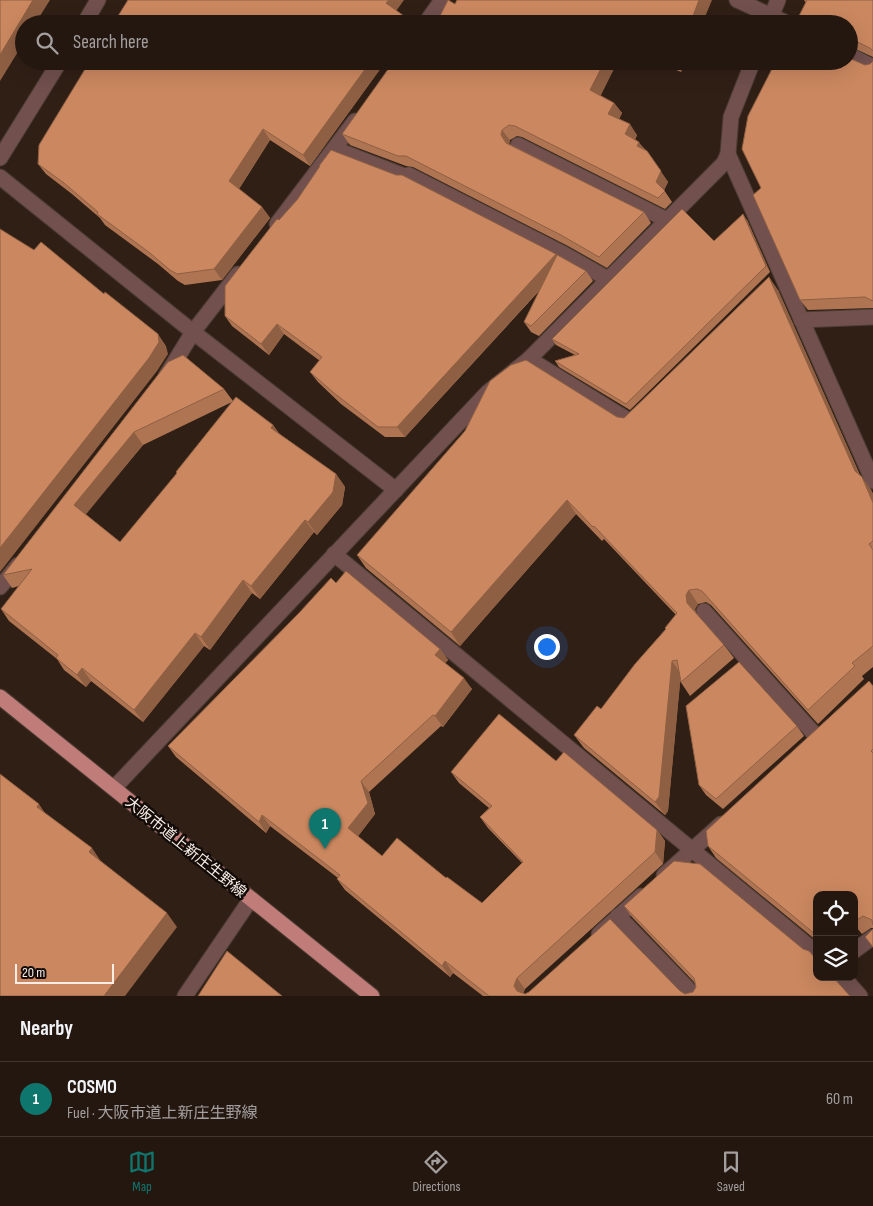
<!DOCTYPE html>
<html lang="en">
<head>
<meta charset="utf-8">
<style>
	body { margin:0; font-family:"Sofia Sans Condensed","Noto Sans JP",sans-serif; background:#30241e; color:#f1f3f6 }
	.controls { position:absolute; right:15px; bottom:15px; display:grid; overflow:hidden; border-radius:10px; box-shadow:0 5px 20px #0002 }
	.controls button { width:45px; height:45px; display:grid; place-items:center; padding:0; border:0; border-bottom:1px solid #413630; background:#241710; color:#f1f3f6; font:25px sans-serif }
	.scale { position:absolute; left:15px; bottom:12px; width:99px; box-sizing:border-box; padding-left:5px; border:2px solid #f9ede6; border-top:0; font-size:14px; line-height:18px; white-space:nowrap; color:#f9ede6; -webkit-text-stroke:4px #120b07; paint-order:stroke }
	.you { position:absolute; left:546px; top:646px; width:18px; height:18px; margin:-12px; border:4px solid #fff; border-radius:50%; background:#1a73e8; box-shadow:0 0 0 8px #1a73e833 }
	.badge { display:grid; place-items:center; width:32px; height:32px; border-radius:50%; background:#0f766e; color:#fff; font-size:16px; font-weight:700 }
	.pin { position:absolute; translate:-50% -41px; filter:drop-shadow(0 1px 2px #0008) }
	.pin::after { content:''; position:absolute; top:26px; width:18px; height:15px; background:inherit; clip-path:polygon(0 0,100% 0,50% 100%) }
	.list { margin:0; padding:0; list-style:none }
	h2 { display:flex; justify-content:space-between; align-items:center; height:65px; margin:0; padding:0 20px; font-size:21px }
	h2 small { font-size:16px; font-weight:400; color:#a39f9f }
	.list li { display:grid; grid-template-columns:32px 1fr auto; gap:15px; align-items:center; box-sizing:border-box; height:75px; padding:0 20px; border-top:1px solid #413630 }
	.list b { display:block; font-size:19px; white-space:nowrap }
	.list p { margin:0; font-size:16px; white-space:nowrap; color:#a39f9f }
	.list em { font-size:16px; font-style:normal; color:#a39f9f }
	.icon { flex:none; width:28px; height:28px; fill:none; stroke:currentColor; stroke-width:2; stroke-linecap:round; stroke-linejoin:round }
	.map { position:relative; flex:none; width:873px; height:996px; overflow:hidden }
	.search { position:absolute; background:#241710; box-shadow:0 5px 20px #0002; left:15px; right:15px; top:15px; height:55px; display:flex; align-items:center; gap:12px; box-sizing:border-box; padding:0 18px; border-radius:28px; color:#a39f9f; font-size:19px }
	.sheet { height:140px; background:#241710 }
	nav { display:flex; justify-content:space-around; align-items:center; box-sizing:border-box; height:70px; border-top:1px solid #413630; background:#241710; font-size:14px; color:#a39f9f }
	nav a { display:grid; justify-items:center; gap:2px }
	nav .on { color:#0f766e }
	.map>svg:first-child { display:block }
</style>
</head>
<body>
<div class="map">
<svg width="873" height="996" viewBox="0 0 873 996">
	<rect width="100%" height="100%" fill="#301f15"/>
	<g fill="none" stroke-linecap="round" stroke-linejoin="round">
		<defs>
			<g id="minor">
				<polyline points="737,0 789,24"/>
				<polyline points="84,24 98,0"/>
				<polyline points="425,24 442,0"/>
				<polyline points="768,24 778,0"/>
				<polyline points="849,55 873,67"/>
				<polyline points="518,145 667,220"/>
				<polyline points="335,149 407,177 409,175 564,254 608,279"/>
				<polyline points="728,154 873,481"/>
				<polyline points="0,158 60,61"/>
				<polyline points="0,177 193,332 396,490"/>
				<polyline points="277,224 355,121"/>
				<polyline points="801,320 873,317"/>
				<polyline points="529,359 631,422 637,416"/>
				<polyline points="166,376 193,332 238,274"/>
				<polyline points="334,554 817,953"/>
				<polyline points="0,587 18,565"/>
				<polyline points="704,611 817,737"/>
				<polyline points="114,788 488,392 529,359 724,163 728,154 731,117 753,61"/>
				<polyline points="664,875 721,824"/>
				<polyline points="618,916 695,996"/>
				<polyline points="599,934 641,896"/>
				<polyline points="854,951 873,937"/>
				<polyline points="843,977 860,996"/>
				<polyline points="185,996 251,899"/>
			</g>
			<polyline id="major" points="0,697 372,996"/>
		</defs>
		<use href="#minor" stroke="#4c3c32" stroke-width="17"/>
		<use href="#major" stroke="#4c3c32" stroke-width="17"/>
		<use href="#minor" stroke="#71504e" stroke-width="15"/>
		<use href="#major" stroke="#c07c79" stroke-width="15"/>
	</g>
	<g fill="#af7553" fill-rule="evenodd">
		<polygon points="804,0 873,0 873,57 849,46 849,24 806,3"/>
		<polygon points="386,61 310,166 270,140 239,189 262,207 270,218 222,280 185,285 178,281 158,264 105,225 100,218 72,194 46,174 38,164"/>
		<polygon points="656,61 686,61 681,72"/>
		<polygon points="873,61 873,308 808,310 800,300 761,188 865,65 870,64"/>
		<polygon points="601,96 614,103 622,113 619,119 637,135 635,140 645,149 668,182 664,190 672,202 665,209 522,137 517,136 510,140 509,144 644,212 651,223 607,268 568,246 413,167 406,166 350,145 342,134"/>
		<polygon points="319,166 552,252 586,271 593,281 539,336 531,332 524,322 540,290 405,437 385,437 341,404 318,382 310,372 320,361 284,334 269,355 232,326 225,316 279,220 297,200 320,167"/>
		<polygon points="747,220 770,272 630,410 559,367 555,361 575,355 556,345 552,339 714,241"/>
		<polygon points="778,290 860,475 871,490 873,494 873,667 862,676 864,679 818,724 711,605 706,602 698,604 695,609 696,613 724,645 734,658 690,696 680,681 668,811 665,815 584,748 574,735 601,709 666,629 676,615 604,539 602,541 576,514 460,646 366,568 357,555 617,417 624,418"/>
		<path d="M168 362 224 389 233 401 273 425 280 435 336 474 345 487 342 505 317 535 314 532 260 599 252 593 210 650 204 646 143 722 91 681 86 687 64 670 57 659 9 621 1 609 19 586 12 588 3 575ZM232 402 176 472 177 474 120 542 85 514 143 445Z"/>
		<polygon points="336,583 440,649 448,660 445,663 472,689 443,727 441,726 369,792 375,814 358,836 382,856 446,878 482,903 522,863 488,828 480,817 489,808 459,783 451,772 556,761 657,830 665,841 663,864 525,989 523,994 680,991 685,994 693,992 696,987 695,983 632,917 624,906 850,996 483,996 453,973 450,977 345,890 337,879 338,878 270,826 266,833 176,757 168,746"/>
		<polygon points="873,686 873,928 871,928 862,934 857,928 854,930 854,895 817,895 817,941 716,858 708,846"/>
		<polygon points="797,726 804,736 723,809 706,795 699,785"/>
	</g>
	<g fill="#8e5f43">
		<polygon points="33,0 50,0 35,24 24,24 24,42 0,81 0,55"/>
		<polygon points="389,0 404,0 394,14 386,3"/>
		<polygon points="699,0 712,0 702,24 690,24"/>
		<polygon points="371,61 386,61 310,166 303,155"/>
		<polygon points="605,61 618,61 598,101 590,90"/>
		<polygon points="674,61 686,61 681,72"/>
		<polygon points="614,103 622,113 616,125 608,114"/>
		<polygon points="630,124 637,135 632,145 625,134"/>
		<polygon points="263,129 270,140 237,192 229,181"/>
		<polygon points="502,130 510,140 509,146 501,135"/>
		<polygon points="639,142 647,153 637,146"/>
		<polygon points="647,151 668,182 663,192 656,182"/>
		<polygon points="262,207 270,218 222,280 214,269"/>
		<polygon points="743,214 747,220 770,272 766,266"/>
		<polygon points="556,254 563,264 405,437 397,427"/>
		<polygon points="769,277 778,290 864,485 855,471"/>
		<polygon points="277,324 284,334 269,355 261,344"/>
		<polygon points="158,334 166,346 168,354 157,371 0,572 0,548"/>
		<polygon points="273,425 282,438 271,428"/>
		<polygon points="134,432 143,445 83,518 74,505"/>
		<polygon points="336,474 345,487 342,505 317,535 308,522"/>
		<polygon points="862,477 871,490 873,494 873,503"/>
		<polygon points="567,500 576,514 460,646 451,632"/>
		<polygon points="305,520 314,532 260,599 251,586"/>
		<polygon points="243,580 252,593 210,650 201,637"/>
		<polygon points="689,590 698,604 695,609 697,617 687,603 686,595"/>
		<polygon points="195,633 204,646 143,722 134,710"/>
		<polygon points="440,649 448,660 443,666 435,655"/>
		<polygon points="672,661 681,674 668,811 665,815 655,802"/>
		<polygon points="82,668 91,681 86,687 77,675"/>
		<polygon points="464,678 472,689 443,727 435,716"/>
		<polygon points="361,781 369,792 375,814 356,839 348,828"/>
		<polygon points="39,804 49,819 37,807"/>
		<polygon points="262,815 270,826 266,833 259,822"/>
		<polygon points="657,830 665,841 663,864 655,852"/>
		<polygon points="92,848 102,863 89,852"/>
		<polygon points="167,913 177,927 125,996 104,996"/>
		<polygon points="445,961 453,973 450,977 442,966"/>
		<polygon points="517,978 525,989 522,996 517,991 514,986"/>
	</g>
	<g fill="#cb8860" stroke="#8e5f43">
		<polygon points="0,0 33,0 0,55"/>
		<polygon points="128,0 389,0 386,3 415,24 113,24"/>
		<polygon points="448,0 455,4 457,0 699,0 690,24 436,24"/>
		<polygon points="807,0 873,0 873,51 870,48 849,38 849,24 795,24"/>
		<polygon points="849,58 865,65 870,64 873,61 873,301 865,297 800,300 753,195 761,188 742,149 748,116 776,61 849,61"/>
		<polygon points="90,61 371,61 303,155 263,129 229,181 262,207 214,269 177,274 170,270 150,253 97,214 98,212 64,183 38,164 39,145"/>
		<polygon points="394,61 605,61 590,90 614,103 608,114 630,124 625,134 639,142 637,146 647,151 661,171 656,182 665,191 658,198 515,126 509,125 502,130 501,135 506,143 644,212 599,257 561,235 406,156 398,156 342,134"/>
		<polygon points="331,150 396,175 402,175 552,252 586,271 531,326 524,322 557,255 556,254 397,427 378,427 334,393 310,372 322,357 277,324 261,344 225,316 225,286 277,219 279,220 297,200 320,166 319,166"/>
		<polygon points="682,209 714,241 743,214 766,266 626,404 555,361 579,354 552,339"/>
		<polygon points="0,229 34,250 41,242 104,294 105,292 158,334 159,342 149,358 0,548"/>
		<polygon points="769,277 855,471 862,477 873,503 873,541 869,544 873,550 873,646 852,663 855,666 808,710 702,591 697,589 689,590 686,595 687,603 724,645 681,682 677,660 672,661 659,797 655,802 574,735 597,706 601,709 635,664 666,629 665,628 677,613 594,526 593,527 567,500 451,632 357,555 465,431 490,381 511,365 526,360 617,417 624,418"/>
		<polygon points="183,355 224,389 134,432 74,505 120,542 177,473 176,472 236,397 273,425 271,428 336,474 333,492 308,522 305,520 251,586 243,580 201,637 195,633 134,710 82,668 77,675 56,658 58,655 1,609 32,569 3,575 168,362"/>
		<polygon points="346,571 440,649 435,655 464,678 435,716 433,715 361,781 368,803 348,828 382,856 397,838 446,878 447,877 482,903 523,862 480,817 492,806 451,772 499,714 556,761 564,752 657,830 655,852 517,978 514,986 517,991 525,994 529,992 610,919 680,991 685,994 693,992 696,987 694,978 624,906 674,861 700,864 803,949 809,951 817,960 817,977 833,977 850,996 489,996 445,961 442,966 337,879 340,875 262,815 259,822 168,746 299,613 331,578 336,583"/>
		<polygon points="739,662 797,726 716,799 699,785 686,706"/>
		<polygon points="869,681 873,686 873,749 871,751 873,753 873,925 872,920 863,916 854,922 854,895 817,895 817,939 815,934 708,846 706,831"/>
		<polygon points="0,774 39,804 37,807 92,848 89,852 167,913 104,996 0,996"/>
		<polygon points="873,929 873,947 865,937"/>
		<polygon points="227,951 282,996 198,996"/>
	</g>
	<g text-anchor="middle" stroke-width="5" stroke-linejoin="round" paint-order="stroke">
		<g font-size="15" fill="#f9ede6" stroke="#120b07">
			<text transform="translate(186 847) rotate(39)" y="5">大阪市道上新庄生野線</text>
		</g>
	</g>
</svg>
<div class="controls">
<button><svg class="icon" aria-label="locate" viewBox="0 0 24 24"><circle cx="12" cy="12" r="6"/><path d="M12 2v4M12 18v4M2 12h4M18 12h4"/></svg></button>
<button><svg class="icon" aria-label="layers" viewBox="0 0 24 24"><path d="M12 4l9 5-9 5-9-5zM3 14l9 5 9-5"/></svg></button>
</div>
<div class="scale">20 m</div>
<div class="you"></div>
<div class="pin badge" style="left:325px;top:849px">1</div>
<div class="search"><svg class="icon" aria-label="search" viewBox="0 0 24 24"><circle cx="10" cy="10" r="6"/><path d="M15 15l6 6"/></svg>Search here</div>
</div>
<section class="sheet">
<h2>Nearby<small></small></h2>
<ul class="list">
<li><span class="badge">1</span><div><b>COSMO</b><p>Fuel · 大阪市道上新庄生野線</p></div><em>60 m</em></li>
</ul>
</section>
<nav>
<a class="on"><svg class="icon" aria-label="map" viewBox="0 0 24 24"><path d="M3 6l6-2 6 2 6-2v14l-6 2-6-2-6 2zM9 4v14M15 6v14"/></svg>Map</a>
<a><svg class="icon" aria-label="directions" viewBox="0 0 24 24"><path d="M12 3l9 9-9 9-9-9zM9 14v-3h6M13 9l2 2-2 2"/></svg>Directions</a>
<a><svg class="icon" aria-label="saved" viewBox="0 0 24 24"><path d="M7 4h10v16l-5-4-5 4z"/></svg>Saved</a>
</nav>
</body>
</html>
